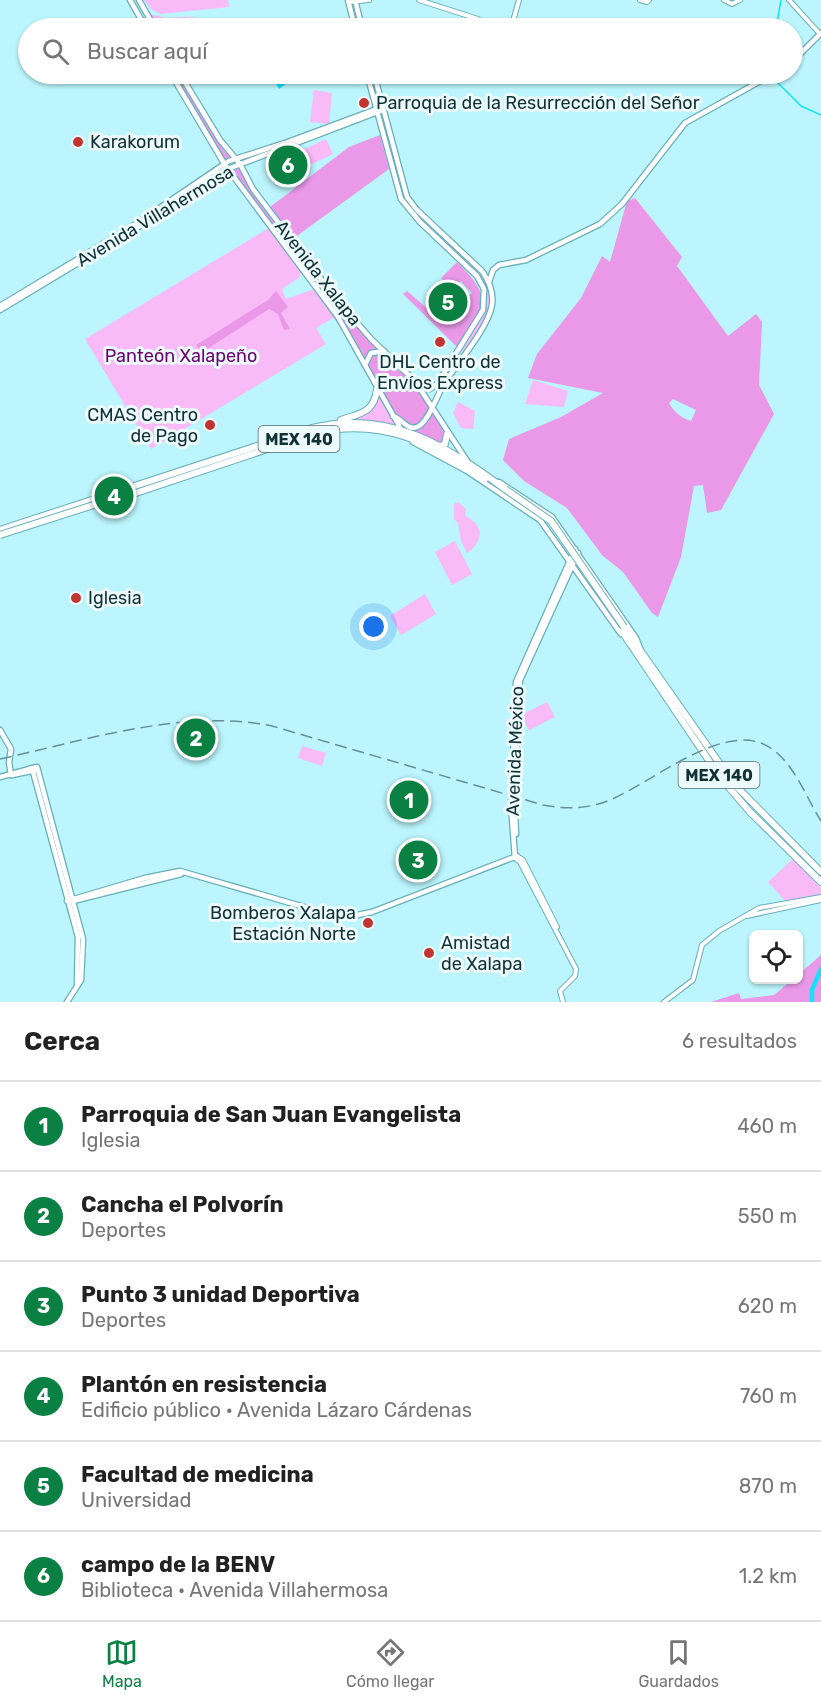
<!DOCTYPE html>
<html lang="es">
<head>
<meta charset="utf-8">
<style>
	body { margin:0; font-family:Rubik,sans-serif; background:#f6f6f6; color:#222 }
	.controls { position:absolute; right:18px; bottom:18px; display:grid; overflow:hidden; border-radius:9px; box-shadow:0 2px 4px #0004 }
	.controls button { width:54px; height:54px; display:grid; place-items:center; padding:0; border:0; border-bottom:2px solid #e0e0e0; background:#fff; color:#222; font:30px sans-serif }
	.you { position:absolute; left:374px; top:627px; width:21px; height:21px; margin:-15px; border:4px solid #fff; border-radius:50%; background:#1a73e8; box-shadow:0 0 0 9px #1a73e833 }
	.badge { display:grid; place-items:center; width:39px; height:39px; border-radius:50%; background:#0b8043; color:#fff; font-size:20px; font-weight:700 }
	.pin { position:absolute; translate:-50% -50%; border:3px solid #fff; box-shadow:0 2px 6px #0006 }
	.list { margin:0; padding:0; list-style:none }
	h2 { display:flex; justify-content:space-between; align-items:center; height:78px; margin:0; padding:0 24px; font-size:26px }
	h2 small { font-size:20px; font-weight:400; color:#767676 }
	.list li { display:grid; grid-template-columns:39px 1fr auto; gap:18px; align-items:center; box-sizing:border-box; height:90px; padding:0 24px; border-top:2px solid #e0e0e0 }
	.list b { display:block; font-size:22px; white-space:nowrap }
	.list p { margin:0; font-size:20px; white-space:nowrap; color:#767676 }
	.list em { font-size:20px; font-style:normal; color:#767676 }
	.icon { flex:none; width:33px; height:33px; fill:none; stroke:currentColor; stroke-width:2; stroke-linecap:round; stroke-linejoin:round }
	.map { position:relative; flex:none; width:821px; height:1002px; overflow:hidden }
	.search { position:absolute; background:#fff; box-shadow:0 2px 4px #0004; left:18px; right:18px; top:18px; height:66px; display:flex; align-items:center; gap:15px; box-sizing:border-box; padding:0 21px; border-radius:33px; color:#767676; font-size:22px }
	.sheet { height:618px; background:#fff }
	nav { display:flex; justify-content:space-around; align-items:center; box-sizing:border-box; height:84px; border-top:2px solid #e0e0e0; background:#fff; font-size:16px; color:#767676 }
	nav a { display:grid; justify-items:center; gap:3px }
	nav .on { color:#0b8043 }
	.map>svg:first-child { display:block }
</style>
</head>
<body>
<div class="map">
<svg width="821" height="1002" viewBox="0 0 821 1002">
	<rect width="100%" height="100%" fill="#bcf5fd"/>
	<g fill="#f9baf8">
		<polygon points="144,0 228,0 229,7 160,14 151,9"/>
		<polygon points="150,14 167,18 198,16 178,19 167,28 158,28"/>
		<polygon points="314,90 332,93 329,124 310,122"/>
		<polygon points="382,114 402,190 409,202 405,204 379,115"/>
		<polygon points="326,139 333,154 304,168 296,153"/>
		<polygon points="269,228 301,272 300,277 282,289 286,299 314,289 335,317 316,328 326,344 151,449 85,339"/>
		<path d="M441 235C463 256 501 280 486 316 481 329 471 341 464 353L462 351C501 285 490 287 437 238Z"/>
		<polygon points="533,380 568,391 564,407 525,404"/>
		<polygon points="378,394 396,425 349,420 372,409"/>
		<polygon points="458,402 475,411 473,429 461,428 453,413"/>
		<path d="M458 502 466 509 465 515C468 518 471 519 474 522 486 533 477 546 467 553L461 541 458 523 454 519V504Z"/>
		<polygon points="455,541 472,574 452,585 435,552"/>
		<polygon points="425,594 436,614 401,635 390,616"/>
		<polygon points="547,702 555,717 529,730 521,715"/>
		<polygon points="302,746 326,753 322,766 298,758"/>
		<polygon points="793,859 821,888 821,894 785,901 768,882"/>
	</g>
	<g fill="#ea99e9" fill-rule="evenodd">
		<polygon points="172,74 178,74 224,151 232,158 224,161"/>
		<polygon points="380,135 389,169 294,238 270,207 349,147"/>
		<polygon points="239,168 258,201 298,252 379,349 367,355 364,361 232,171"/>
		<path d="M635 198 682 257 677 266 728 336 756 314 762 322 759 385 774 414 721 510 707 513 703 485 694 486 681 557 658 617 652 613 623 572 602 555 567 508 524 481 503 460 509 439 561 417 603 393 528 378 537 354 581 298 602 256 610 262 627 201ZM673 399 696 410 691 421C681 418 674 412 669 403Z"/>
		<path d="M457 262C496 300 483 306 457 347L403 294 407 291 445 324 451 316 429 297 442 284 450 292 443 299 452 312 472 293 461 281 452 289 441 278Z"/>
		<polygon points="276,291 288,307 281,313 290,329 284,330 278,314 269,309 201,353 196,345 268,300"/>
		<polygon points="382,353 417,385 430,406 426,418 417,425 406,424 391,410 367,369 371,357"/>
		<polygon points="433,411 446,437 442,446 403,429 396,418 405,427 424,424"/>
		<polygon points="821,955 821,1002 711,1002 739,993 741,999 774,995 792,980 798,980 799,974"/>
	</g>
	<polygon fill="#14e2f7" points="270,74 282,74 287,83 279,89"/>
	<g fill="none" stroke-linecap="round" stroke-linejoin="round">
		<g stroke="#14e2f7" stroke-width="1.5">
			<polyline points="776,28 781,0"/>
			<polyline points="772,77 801,106 821,115"/>
		</g>
		<polyline stroke="#14e2f7" stroke-width="4.5" points="812,1002 812,990 821,969"/>
		<defs>
			<g id="tertiary">
				<polyline points="419,0 478,19 482,28"/>
				<polyline points="640,0 647,2 649,0"/>
				<polyline points="724,0 732,4 740,0"/>
				<polyline points="789,0 820,34"/>
				<polyline points="349,2 369,0"/>
				<polyline points="511,28 519,0"/>
				<polyline points="517,856 523,860 557,927"/>
				<polyline points="515,858 520,862 576,969 575,976 560,991 563,1002"/>
				<polyline points="747,916 821,900"/>
				<polyline points="664,1002 693,980 702,945 719,931 759,908 821,897"/>
			</g>
			<g id="secondary">
				<polyline points="130,0 146,28"/>
				<polyline points="139,0 155,28"/>
				<polyline points="348,0 355,28"/>
				<polyline points="355,0 362,28"/>
				<polyline points="792,62 821,33"/>
				<polyline points="171,74 225,165 338,317 402,431"/>
				<polyline points="180,74 220,140 240,164 253,189 337,300 372,340 415,381 467,461"/>
				<polyline points="367,74 401,199 420,222 477,276 484,289 483,310 437,384 430,389 419,387"/>
				<path d="M374 74 407 197 417 210 482 271C489 281 494 292 492 305 488 329 457 363 444 384 437 395 428 423 417 427 408 431 402 419 393 416"/>
				<polyline points="489,282 493,270 499,265 526,260 600,224 622,204 685,123 773,74"/>
				<polyline points="0,306 136,224 229,161 285,143 382,107"/>
				<polyline points="0,310 138,227 225,170 383,110"/>
				<polyline points="365,365 371,353 384,351"/>
				<polyline points="413,442 467,471 540,520 621,634"/>
				<polyline points="499,482 552,517 636,638 640,648"/>
				<polyline points="0,730 11,749 9,762 11,775"/>
				<polyline points="32,768 78,937 77,983"/>
				<polyline points="12,775 36,770"/>
				<polyline points="0,777 37,767 83,939 81,980 67,1002"/>
				<polyline points="516,834 514,796 520,680 578,553"/>
				<polyline points="515,858 511,805 516,682 575,549"/>
				<polyline points="67,901 145,878 180,871 325,913 348,917 372,912 517,856"/>
				<polyline points="73,901 181,874"/>
			</g>
			<g id="trunk">
				<path d="M341 420C361 413 374 413 377 389"/>
				<polyline points="437,448 445,444 447,434"/>
				<path d="M106 503 315 433C382 417 431 443 485 479"/>
				<path d="M0 530 312 428C389 409 445 445 505 489"/>
				<polyline points="621,630 720,777 750,812 821,882"/>
				<polyline points="626,630 734,784 821,872"/>
			</g>
		</defs>
		<use href="#tertiary" stroke="#68afb9" stroke-width="6"/>
		<use href="#secondary" stroke="#68afb9" stroke-width="7"/>
		<use href="#trunk" stroke="#68afb9" stroke-width="8"/>
		<use href="#tertiary" stroke="#fff" stroke-width="4"/>
		<use href="#secondary" stroke="#fff" stroke-width="4.5"/>
		<use href="#trunk" stroke="#fff" stroke-width="6"/>
		<path stroke="#649096" stroke-width="1.5" stroke-dasharray="12 6" stroke-linecap="butt" d="M0 759C87 740 184 708 272 726L543 805C563 809 582 809 602 803 649 788 729 711 776 752 797 770 807 799 821 821"/>
		<defs>
			<g id="trunk-bridge">
				<polyline points="505,489 551,521 624,627"/>
				<polyline points="0,535 109,500"/>
			</g>
		</defs>
		<use href="#trunk-bridge" stroke="#68afb9" stroke-width="8" stroke-linecap="butt"/>
		<use href="#trunk-bridge" stroke="#fff" stroke-width="6"/>
	</g>
	<g fill="#c23430" stroke="#ecfafc" stroke-width="2">
		<circle cx="364" cy="103" r="6"/>
		<circle cx="78" cy="142" r="6"/>
		<circle cx="440" cy="342" r="6"/>
		<circle cx="210" cy="425" r="6"/>
		<circle cx="76" cy="598" r="6"/>
		<circle cx="368" cy="923" r="6"/>
		<circle cx="429" cy="953" r="6"/>
	</g>
	<g text-anchor="middle" stroke-width="6" stroke-linejoin="round" paint-order="stroke">
		<g fill="#ecfafc" stroke="#536d71" stroke-width="1.5">
			<rect x="258.5" y="426" width="81" height="26" rx="4.5"/>
			<rect x="678.5" y="762" width="81" height="26" rx="4.5"/>
		</g>
		<g font-size="16" font-weight="bold" fill="#123135">
			<text x="299" y="445">MEX 140</text>
			<text x="719" y="781">MEX 140</text>
		</g>
		<g font-size="18" fill="#123135" stroke="#ecfafc" text-anchor="start">
			<text x="376" y="109">Parroquia de la Resurrección del Señor</text>
			<text x="90" y="148">Karakorum</text>
			<text x="440" y="368" text-anchor="middle">DHL Centro de<tspan x="440" dy="21">Envíos Express</tspan></text>
			<text x="198" y="421" text-anchor="end">CMAS Centro<tspan x="198" dy="21">de Pago</tspan></text>
			<text x="88" y="604">Iglesia</text>
			<text x="356" y="919" text-anchor="end">Bomberos Xalapa<tspan x="356" dy="21">Estación Norte</tspan></text>
			<text x="441" y="949">Amistad<tspan x="441" dy="21">de Xalapa</tspan></text>
		</g>
		<g font-size="18" fill="#123135" stroke="#ecfafc">
			<text transform="translate(155 216) rotate(-31)" y="6">Avenida Villahermosa</text>
			<text transform="translate(318 273) rotate(52)" y="6">Avenida Xalapa</text>
			<text transform="translate(515 751) rotate(-88)" y="6">Avenida México</text>
		</g>
		<g font-size="18" fill="#6b026e" stroke="#ecfafc">
			<text x="181" y="362">Panteón Xalapeño</text>
		</g>
	</g>
</svg>
<div class="controls">
<button><svg class="icon" aria-label="locate" viewBox="0 0 24 24"><circle cx="12" cy="12" r="6"/><path d="M12 2v4M12 18v4M2 12h4M18 12h4"/></svg></button>
</div>
<div class="you"></div>
<div class="pin badge" style="left:409px;top:800px">1</div>
<div class="pin badge" style="left:196px;top:738px">2</div>
<div class="pin badge" style="left:418px;top:860px">3</div>
<div class="pin badge" style="left:114px;top:496px">4</div>
<div class="pin badge" style="left:448px;top:302px">5</div>
<div class="pin badge" style="left:288px;top:165px">6</div>
<div class="search"><svg class="icon" aria-label="search" viewBox="0 0 24 24"><circle cx="10" cy="10" r="6"/><path d="M15 15l6 6"/></svg>Buscar aquí</div>
</div>
<section class="sheet">
<h2>Cerca<small>6 resultados</small></h2>
<ul class="list">
<li><span class="badge">1</span><div><b>Parroquia de San Juan Evangelista</b><p>Iglesia</p></div><em>460 m</em></li>
<li><span class="badge">2</span><div><b>Cancha el Polvorín</b><p>Deportes</p></div><em>550 m</em></li>
<li><span class="badge">3</span><div><b>Punto 3 unidad Deportiva</b><p>Deportes</p></div><em>620 m</em></li>
<li><span class="badge">4</span><div><b>Plantón en resistencia</b><p>Edificio público · Avenida Lázaro Cárdenas</p></div><em>760 m</em></li>
<li><span class="badge">5</span><div><b>Facultad de medicina</b><p>Universidad</p></div><em>870 m</em></li>
<li><span class="badge">6</span><div><b>campo de la BENV</b><p>Biblioteca · Avenida Villahermosa</p></div><em>1.2 km</em></li>
</ul>
</section>
<nav>
<a class="on"><svg class="icon" aria-label="map" viewBox="0 0 24 24"><path d="M3 6l6-2 6 2 6-2v14l-6 2-6-2-6 2zM9 4v14M15 6v14"/></svg>Mapa</a>
<a><svg class="icon" aria-label="directions" viewBox="0 0 24 24"><path d="M12 3l9 9-9 9-9-9zM9 14v-3h6M13 9l2 2-2 2"/></svg>Cómo llegar</a>
<a><svg class="icon" aria-label="saved" viewBox="0 0 24 24"><path d="M7 4h10v16l-5-4-5 4z"/></svg>Guardados</a>
</nav>
</body>
</html>
